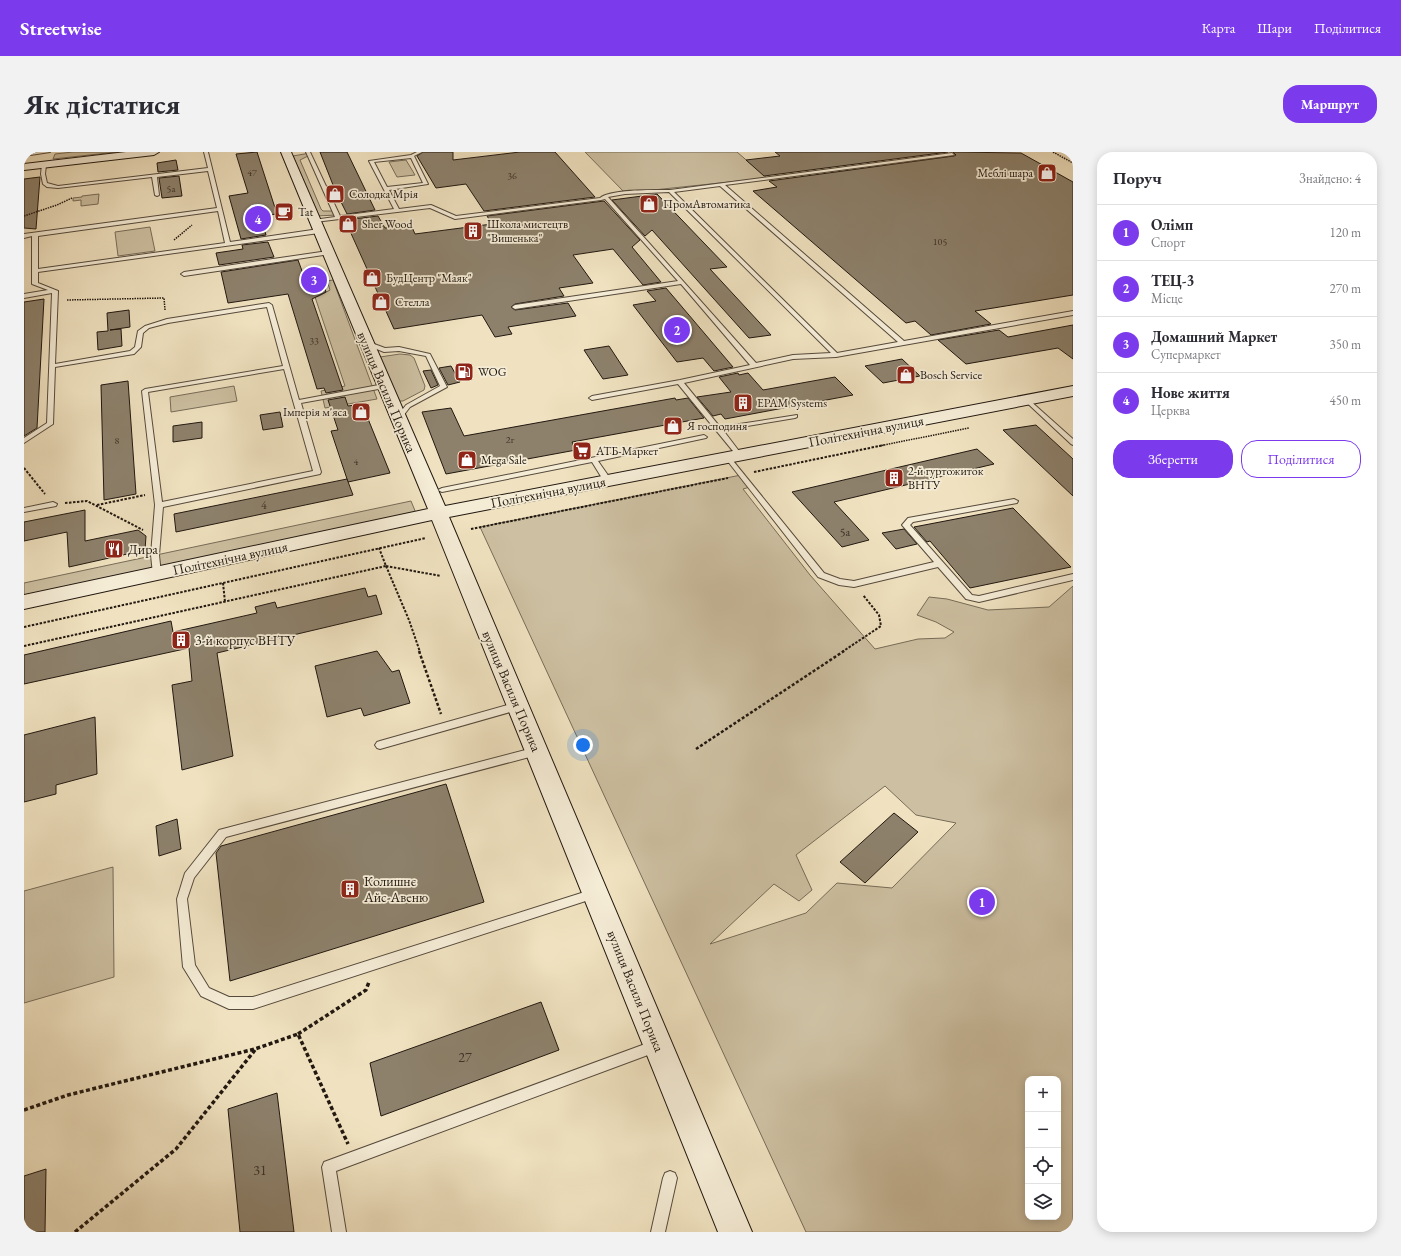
<!DOCTYPE html>
<html lang="uk">
<head>
<meta charset="utf-8">
<style>
	body { margin:0; font-family:"EB Garamond",serif; background:#f2f2f3; color:#2b2b33 }
	.controls { position:absolute; right:12px; bottom:12px; display:grid; overflow:hidden; border-radius:8px; box-shadow:0 2px 10px #0003 }
	.controls button { width:36px; height:36px; display:grid; place-items:center; padding:0; border:0; border-bottom:1px solid #e1e1e2; background:#fff; color:#2b2b33; font:20px sans-serif }
	.you { position:absolute; left:559px; top:593px; width:14px; height:14px; margin:-10px; border:3px solid #fff; border-radius:50%; background:#1a73e8; box-shadow:0 0 0 6px #1a73e833 }
	.badge { display:grid; place-items:center; width:26px; height:26px; border-radius:50%; background:#7c3aed; color:#fff; font-size:13px; font-weight:700 }
	.pin { position:absolute; translate:-50% -50%; border:2px solid #fff; box-shadow:0 1px 4px #0006 }
	.list { margin:0; padding:0; list-style:none }
	h2 { display:flex; justify-content:space-between; align-items:center; height:52px; margin:0; padding:0 16px; font-size:17px }
	h2 small { font-size:13px; font-weight:400; color:#7c7c81 }
	.list li { display:grid; grid-template-columns:26px 1fr auto; gap:12px; align-items:center; box-sizing:border-box; height:56px; padding:0 16px; border-top:1px solid #e1e1e2 }
	.list b { display:block; font-size:15px; white-space:nowrap }
	.list p { margin:0; font-size:13px; white-space:nowrap; color:#7c7c81 }
	.list em { font-size:13px; font-style:normal; color:#7c7c81 }
	.actions { display:flex; gap:8px; padding:12px 16px }
	.actions a { flex:1; padding:9px 0; border:1px solid #7c3aed; border-radius:16px; text-align:center; font-size:14px; color:#7c3aed }
	.actions .main { background:#7c3aed; color:#fff }
	.icon { flex:none; width:22px; height:22px; fill:none; stroke:currentColor; stroke-width:2; stroke-linecap:round; stroke-linejoin:round }
	.map { position:relative; flex:none; width:1049px; height:1080px; overflow:hidden; border-radius:16px }
	header { display:flex; align-items:center; gap:24px; box-sizing:border-box; height:56px; padding:0 20px; background:#7c3aed; color:#fff }
	header strong { font-size:19px }
	nav { display:flex; gap:22px; margin-inline-start:auto; font-size:14px }
	.intro { display:flex; align-items:center; justify-content:space-between; box-sizing:border-box; height:96px; padding:0 24px }
	h1 { margin:0; font-size:28px }
	.button { padding:10px 18px; border-radius:16px; background:#7c3aed; color:#fff; font-size:14px; font-weight:700 }
	main { display:flex; gap:24px; padding:0 24px }
	aside { flex:1; background:#fff; border-radius:16px; box-shadow:0 2px 10px #0003 }
	.map>svg:first-child { display:block }
</style>
</head>
<body>
<header>
<strong>Streetwise</strong>
<nav><a>Карта</a><a>Шари</a><a>Поділитися</a></nav>
</header>
<div class="intro"><h1>Як дістатися</h1><a class="button">Маршрут</a></div>
<main>
<div class="map">
<svg width="1049" height="1080" viewBox="0 0 1049 1080">
	<rect width="100%" height="100%" fill="#f0e2c0"/>
	<filter id="stains"><feTurbulence type="fractalNoise" baseFrequency=".005" numOctaves="4"/><feColorMatrix values="0 0 0 0 .2 0 0 0 0 .09 0 0 0 0 .02 0 0 0 .5 -.17"/></filter>
	<radialGradient id="worn" r=".72"><stop offset=".6" stop-color="#630" stop-opacity="0"/><stop offset="1" stop-color="#630" stop-opacity=".3"/></radialGradient>
	<g fill="#cdc0a2" stroke="#776c59" fill-rule="evenodd">
		<polygon points="49,0 92,0 29,7 31,2"/>
		<polygon points="561,0 713,0 743,26 601,41"/>
		<polygon points="286,1 286,3 276,8 297,57 299,59 311,59 313,63 292,64 269,4"/>
		<polygon points="382,8 391,23 373,25 365,10"/>
		<polygon points="75,42 74,52 57,54 57,48 49,49 49,46 58,45 58,44"/>
		<polygon points="126,75 131,99 94,104 91,80"/>
		<polygon points="309,128 353,247 301,256 297,239 321,234 291,145 295,144 306,138 303,129"/>
		<polygon points="376,202 386,203 390,206 401,234 400,238 379,249 373,249 356,205"/>
		<polygon points="210,234 213,249 147,260 146,245"/>
		<path d="M717 323 726 335 719 337 786 423 851 497 894 487 921 486 930 480 912 470 893 463 905 445 923 447 964 458 1025 455 1049 434V1080H782L456 375ZM861 634 892 663 932 671 868 736 813 731 782 761 686 792 750 732 775 749 788 738 772 703ZM1004 927H1034V1065H1004Z"/>
		<polygon points="387,349 394,366 0,450 0,431"/>
		<polygon points="89,715 90,825 0,851 0,739"/>
	</g>
	<g fill="#8d816c" stroke="#211810">
		<polygon points="233,0 253,62 236,64 242,83 217,87 205,44 224,41 212,2"/>
		<polygon points="296,0 323,0 351,58 323,62 311,38"/>
		<polygon points="399,0 429,0 429,8 496,0 531,0 571,45 460,59 442,32 412,36 393,4"/>
		<polygon points="751,0 924,0 740,24 722,8 756,4"/>
		<polygon points="929,0 997,1 1049,30 1049,143 951,159 967,172 907,183 891,169 882,171 729,39 753,35 745,29 930,4 932,3"/>
		<polygon points="152,8 154,18 134,20 133,11"/>
		<polygon points="155,24 158,44 138,46 135,26"/>
		<polygon points="16,25 12,77 0,76 0,27"/>
		<polygon points="633,42 703,115 686,117 747,183 725,186 628,78 621,84 588,48"/>
		<polygon points="580,49 616,88 608,95 637,130 619,133 589,97 549,103 569,131 535,136 540,144 491,152 487,155 491,158 544,151 552,164 484,175 488,182 471,185 458,163 370,177 321,68 354,64 361,76 387,73 391,82 468,72 463,64"/>
		<polygon points="244,90 250,105 195,113 192,101 219,97 218,93"/>
		<polygon points="274,108 281,127 297,125 302,140 288,147 319,238 302,241 300,236 293,237 264,142 204,151 197,120"/>
		<polygon points="642,136 709,215 690,219 679,206 653,210 609,153 632,149 623,139"/>
		<polygon points="20,147 13,276 0,284 0,150"/>
		<polygon points="105,158 106,175 86,178 97,177 98,194 74,198 73,180 84,179 83,161"/>
		<polygon points="1049,173 1049,207 1034,196 942,212 914,188 975,178 984,185"/>
		<polygon points="585,194 604,223 579,227 560,198"/>
		<polygon points="878,207 896,224 859,231 841,214"/>
		<polygon points="427,214 436,230 424,233 415,216"/>
		<polygon points="407,218 414,233 407,236 399,219"/>
		<polygon points="714,221 715,223 724,221 739,238 811,225 829,243 701,267 697,262 689,264 673,245 707,240 695,225"/>
		<polygon points="104,229 112,342 80,348 77,233"/>
		<polygon points="321,245 324,254 338,252 366,321 324,330 307,279 314,278 304,248"/>
		<polygon points="651,246 652,248 664,246 680,266 548,290 552,298 422,322 398,260 427,256 440,284"/>
		<polygon points="256,260 259,275 239,278 236,263"/>
		<polygon points="178,270 178,286 149,290 149,274"/>
		<polygon points="1012,273 1049,307 1049,344 979,278"/>
		<polygon points="953,297 970,312 810,350 845,388 818,395 768,340"/>
		<polygon points="323,327 329,343 152,380 150,362"/>
		<polygon points="989,356 1047,415 946,436 906,389 903,390 890,375"/>
		<polygon points="61,358 61,389 114,378 122,384 121,398 45,415 43,380 0,389 0,370"/>
		<polygon points="880,377 893,392 872,397 858,381"/>
		<polygon points="341,436 344,445 352,443 358,462 193,501 209,604 158,618 148,533 168,529 165,496 0,532 0,503 147,469 149,480 233,461 231,455 251,450 253,456"/>
		<polygon points="353,499 368,520 375,518 386,551 340,564 337,556 303,565 291,514"/>
		<polygon points="71,565 73,622 32,633 32,642 0,650 0,583"/>
		<polygon points="422,632 460,750 206,829 192,701 197,694"/>
		<polygon points="870,661 894,680 841,731 816,710"/>
		<polygon points="153,667 157,697 135,704 132,674"/>
		<polygon points="517,850 535,898 357,964 346,911"/>
		<polygon points="253,941 270,1080 216,1080 204,957"/>
		<polygon points="22,1017 21,1080 0,1080 0,1024"/>
	</g>
	<g fill="none" stroke-linecap="round" stroke-linejoin="round">
		<defs>
			<g id="lane">
				<polygon points="13,0 26,0 0,4 0,2"/>
				<path d="M180 0H184L206 90 295 77 298 79 295 81 14 120V131L34 139 31 212 106 199 111 195 114 179 121 174 143 167 245 151 248 153 275 248 360 232 363 234 360 236 277 251 297 320 296 322 139 355 135 403 137 422 133 425 129 422 127 403 131 353 118 239 121 237 259 214 243 155 144 171 125 176 119 181 117 195 110 202 31 215 29 272 0 291V286L23 271 28 141 0 146V142L24 138 8 132V84L0 86V82L193 56 184 19 133 25 135 43 133 44 131 43 128 25 34 36 23 35 19 32 17 22 18 12 22 13 21 22 23 31 34 34 184 16ZM194 59 201 91 14 117V84ZM260 217 289 319 138 350 124 240Z"/>
				<path d="M282 0H286L316 64 370 57 345 9 387 3 393 0H398L390 4 404 32 365 38 375 57 407 53 432 64 576 46C587 37 630 38 646 38L928 1 930 3 701 33 880 189 1049 159V163L812 205 769 207 660 231 696 275 773 263V265L771 266 699 278 718 303 715 305 713 304 654 232 568 248 565 246 568 244 656 228 726 213 657 132 491 157 488 155 491 153 654 129 581 47 577 48 431 67 406 56 291 70 289 69V68L311 65ZM387 6 399 31 363 35 350 10ZM696 34 874 190 813 201 650 40ZM645 40 807 201 769 203 732 211 584 45 601 42Z"/>
				<polygon points="304,99 307,101 306,102 160,124 157,122 160,120"/>
				<polygon points="342,189 361,196 375,195 406,202 423,235 386,255 376,268 372,268 371,267 382,253 416,234 402,204 375,199 360,200 340,192 339,191"/>
				<polygon points="1003,246 1049,287 1049,293 1047,292 1001,249 1001,247"/>
				<polygon points="680,283 683,285 682,286 574,309 588,329 584,331 581,331 568,310 418,340 414,338 418,336"/>
				<polygon points="704,304 706,305 800,421 816,427 830,429 910,410 878,373 884,366 990,347 994,349 993,351 889,370 886,373 948,443 955,444 1049,422 1049,428 955,450 942,447 914,415 830,435 815,433 794,425 702,307 702,305"/>
				<polygon points="29,350 33,352 32,354 0,360 0,356"/>
				<polygon points="494,550 497,551 499,554 497,557 356,597 353,596 351,593 353,590 356,589"/>
				<polygon points="513,595 516,596 518,599 516,602 513,603 202,685 170,726 163,747 171,813 185,836 205,845 229,845 570,737 574,739 575,742 574,745 229,857 205,857 177,844 159,815 153,747 161,721 195,678"/>
				<polygon points="632,888 636,890 638,894 636,898 632,900 312,1019 322,1080 308,1080 298,1015 300,1010"/>
				<polygon points="646,1019 651,1021 653,1026 641,1080 627,1080 639,1026 641,1021"/>
			</g>
			<g id="secondary">
				<polygon points="102,0 135,0 130,3 0,18 0,12"/>
				<polygon points="257,0 267,0 421,354 1049,234 1049,244 425,365 728,1080 694,1080 408,368 0,457 0,443 404,357"/>
			</g>
		</defs>
		<use href="#lane" stroke="#554a3c" stroke-width="2"/>
		<use href="#secondary" stroke="#211810" stroke-width="2"/>
		<g stroke="#211810" stroke-width="1.5" stroke-dasharray="1.5 1" stroke-linecap="butt">
			<polyline points="1029,0 1049,11"/>
			<polyline points="0,64 33,53 48,46"/>
			<polyline points="150,88 168,73"/>
			<polyline points="43,148 140,146 141,158"/>
			<polyline points="855,294 945,276"/>
		</g>
		<g stroke="#211810" stroke-width="2" stroke-dasharray="2.5 1.5" stroke-linecap="butt">
			<polyline points="0,316 21,342"/>
			<polyline points="730,320 860,293"/>
			<polyline points="41,351 63,349 119,378"/>
			<polyline points="73,353 121,343"/>
			<polyline points="447,377 704,326"/>
			<polyline points="362,414 385,468 396,500"/>
			<polyline points="362,414 417,424"/>
			<polyline points="199,431 201,450"/>
			<polyline points="0,475 402,386"/>
			<polyline points="0,494 362,414 355,396"/>
			<polyline points="818,500 857,474 855,463 839,443"/>
		</g>
		<g stroke="#211810" stroke-width="2.5" stroke-dasharray="3 2" stroke-linecap="butt">
			<polyline points="395,499 417,562"/>
			<polyline points="672,597 820,499"/>
		</g>
		<g stroke="#211810" stroke-width="3.5" stroke-dasharray="4 2.5" stroke-linecap="butt">
			<polyline points="274,882 342,838 345,830"/>
			<polyline points="0,958 44,943 231,897 274,882 324,992"/>
			<polyline points="51,1080 152,997 231,898"/>
		</g>
		<use href="#lane" fill="#f5ecd6" fill-rule="evenodd"/>
		<use href="#secondary" fill="#f5ecd6" fill-rule="evenodd"/>
	</g>
	<defs>
		<symbol id="shop-square" viewBox="-11 -11 22 22"><rect x="-9" y="-9" width="18" height="18" rx="4" fill="#8f2418" stroke="#f5ecd6"/><path d="M-5-2.5h2.3a2.7 3.5 0 0 1 5.4 0H5L5.5 6h-11ZM-1.5-2.5h3a1.5 2.3 0 0 0-3 0Z" fill="#fff"/></symbol>
		<symbol id="cafe-square" viewBox="-11 -11 22 22"><rect x="-9" y="-9" width="18" height="18" rx="4" fill="#8f2418" stroke="#f5ecd6"/><path d="M-5.5-4.5H6V0H3Q3 3.5 0 3.5H-2.5Q-5.5 3.5-5.5 0ZM3-3.2v2h1.7v-2ZM-6 4.5H4V6H-6Z" fill="#fff"/></symbol>
		<symbol id="building-square" viewBox="-11 -11 22 22"><rect x="-9" y="-9" width="18" height="18" rx="4" fill="#8f2418" stroke="#f5ecd6"/><path d="M-4-6H4V6H1V3H-1V6H-4ZM-2.5-4.3h1.7v1.8h-1.7ZM.8-4.3h1.7v1.8H.8ZM-2.5-1h1.7V.8h-1.7ZM.8-1h1.7V.8H.8Z" fill="#fff"/></symbol>
		<symbol id="fuel-square" viewBox="-11 -11 22 22"><rect x="-9" y="-9" width="18" height="18" rx="4" fill="#8f2418" stroke="#f5ecd6"/><path d="M-5.5-6h7V0h2V4h1.3V-2.5L3-4.5l.8-.8L6-3V5H2.5V1h-1V6h-7ZM-4.2-4.7v3.2H.2V-4.7Z" fill="#fff"/></symbol>
		<symbol id="supermarket-square" viewBox="-11 -11 22 22"><rect x="-9" y="-9" width="18" height="18" rx="4" fill="#8f2418" stroke="#f5ecd6"/><path d="M-6-5.5h2.5l.6 2H6L4.5 2H-2.5L-4.4-4H-6ZM-1.5 3.2a1.3 1.3 0 1 0 .1 0ZM3 3.2a1.3 1.3 0 1 0 .1 0Z" fill="#fff"/></symbol>
		<symbol id="restaurant-square" viewBox="-11 -11 22 22"><rect x="-9" y="-9" width="18" height="18" rx="4" fill="#8f2418" stroke="#f5ecd6"/><path d="M-5-6h1v4h1v-4h1v4h1v-4h1v5L-1.5 .5V6h-2V.5L-5-1ZM5-6V6H3V1.5H1.5Q1.5-4 5-6Z" fill="#fff"/></symbol>
	</defs>
	<g fill-rule="evenodd">
		<use href="#shop-square" x="1012" y="10" width="22" height="22"/>
		<use href="#shop-square" x="300" y="31" width="22" height="22"/>
		<use href="#shop-square" x="614" y="41" width="22" height="22"/>
		<use href="#cafe-square" x="249" y="49" width="22" height="22"/>
		<use href="#shop-square" x="313" y="61" width="22" height="22"/>
		<use href="#building-square" x="438" y="68" width="22" height="22"/>
		<use href="#shop-square" x="337" y="115" width="22" height="22"/>
		<use href="#shop-square" x="346" y="139" width="22" height="22"/>
		<use href="#fuel-square" x="429" y="209" width="22" height="22"/>
		<use href="#shop-square" x="871" y="212" width="22" height="22"/>
		<use href="#building-square" x="708" y="240" width="22" height="22"/>
		<use href="#shop-square" x="326" y="249" width="22" height="22"/>
		<use href="#shop-square" x="638" y="263" width="22" height="22"/>
		<use href="#supermarket-square" x="547" y="288" width="22" height="22"/>
		<use href="#shop-square" x="432" y="297" width="22" height="22"/>
		<use href="#building-square" x="859" y="315" width="22" height="22"/>
		<use href="#restaurant-square" x="79" y="386" width="22" height="22"/>
		<use href="#building-square" x="146" y="477" width="22" height="22"/>
		<use href="#building-square" x="315" y="726" width="22" height="22"/>
	</g>
	<g text-anchor="middle" stroke-width="3.5" stroke-linejoin="round" paint-order="stroke">
		<g font-size="10" fill="#3c3227">
			<text x="228" y="24">47</text>
			<text x="488" y="27">36</text>
			<text x="147" y="40">5а</text>
			<text x="916" y="93">105</text>
			<text x="290" y="192">33</text>
			<text x="486" y="291">2г</text>
			<text x="93" y="292">8</text>
			<text x="332" y="313">4</text>
		</g>
		<g font-size="12" fill="#211810" stroke="#f5ecd6" text-anchor="start">
			<text x="1009" y="25" text-anchor="end">Меблі шара</text>
			<text x="325" y="46">Солодка Мрія</text>
			<text x="639" y="56">ПромАвтоматика</text>
			<text x="274" y="64">Tat</text>
			<text x="338" y="76">Sher Wood</text>
			<text x="463" y="76">Школа мистецтв<tspan x="463" dy="14">"Вишенька"</tspan></text>
			<text x="362" y="130">БудЦентр "Маяк"</text>
			<text x="371" y="154">Стелла</text>
			<text x="454" y="224">WOG</text>
			<text x="896" y="227">Bosch Service</text>
			<text x="733" y="255">EPAM Systems</text>
			<text x="323" y="264" text-anchor="end">Імперія м'яса</text>
			<text x="663" y="278">Я господиня</text>
			<text x="572" y="303">АТБ-Маркет</text>
			<text x="457" y="312">Mega Sale</text>
			<text x="884" y="323">2-й гуртожиток<tspan x="884" dy="14">ВНТУ</tspan></text>
		</g>
		<g font-size="12" fill="#3c3227">
			<text x="240" y="357">4</text>
			<text x="821" y="384">5а</text>
		</g>
		<g font-size="14" fill="#211810" stroke="#f5ecd6">
			<text transform="translate(363 240) rotate(67)" y="5">вулиця Василя Порика</text>
			<text transform="translate(842 279) rotate(-11)" y="5">Політехнічна вулиця</text>
			<text transform="translate(524 340) rotate(-11)" y="5">Політехнічна вулиця</text>
			<text transform="translate(206 406) rotate(-12)" y="5">Політехнічна вулиця</text>
			<text transform="translate(488 539) rotate(67)" y="5">вулиця Василя Порика</text>
			<text transform="translate(612 839) rotate(68)" y="5">вулиця Василя Порика</text>
		</g>
		<g font-size="14" fill="#211810" stroke="#f5ecd6" text-anchor="start">
			<text x="104" y="402">Дира</text>
			<text x="171" y="493">3-й корпус ВНТУ</text>
			<text x="340" y="734">Колишнє<tspan x="340" dy="16">Айс-Авеню</tspan></text>
		</g>
		<g font-size="14" fill="#3c3227">
			<text x="441" y="910">27</text>
			<text x="236" y="1023">31</text>
		</g>
	</g>
	<rect width="100%" height="100%" filter="url(#stains)"/>
	<rect width="100%" height="100%" fill="url(#worn)"/>
</svg>
<div class="controls">
<button>+</button>
<button>−</button>
<button><svg class="icon" aria-label="locate" viewBox="0 0 24 24"><circle cx="12" cy="12" r="6"/><path d="M12 2v4M12 18v4M2 12h4M18 12h4"/></svg></button>
<button><svg class="icon" aria-label="layers" viewBox="0 0 24 24"><path d="M12 4l9 5-9 5-9-5zM3 14l9 5 9-5"/></svg></button>
</div>
<div class="you"></div>
<div class="pin badge" style="left:958px;top:750px">1</div>
<div class="pin badge" style="left:653px;top:178px">2</div>
<div class="pin badge" style="left:290px;top:128px">3</div>
<div class="pin badge" style="left:234px;top:67px">4</div>
</div>
<aside>
<h2>Поруч<small>Знайдено: 4</small></h2>
<ul class="list">
<li><span class="badge">1</span><div><b>Олімп</b><p>Спорт</p></div><em>120 m</em></li>
<li><span class="badge">2</span><div><b>ТЕЦ-3</b><p>Місце</p></div><em>270 m</em></li>
<li><span class="badge">3</span><div><b>Домашний Маркет</b><p>Супермаркет</p></div><em>350 m</em></li>
<li><span class="badge">4</span><div><b>Нове життя</b><p>Церква</p></div><em>450 m</em></li>
</ul>
<div class="actions"><a class="main">Зберегти</a><a>Поділитися</a></div>
</aside>
</main>
</body>
</html>
